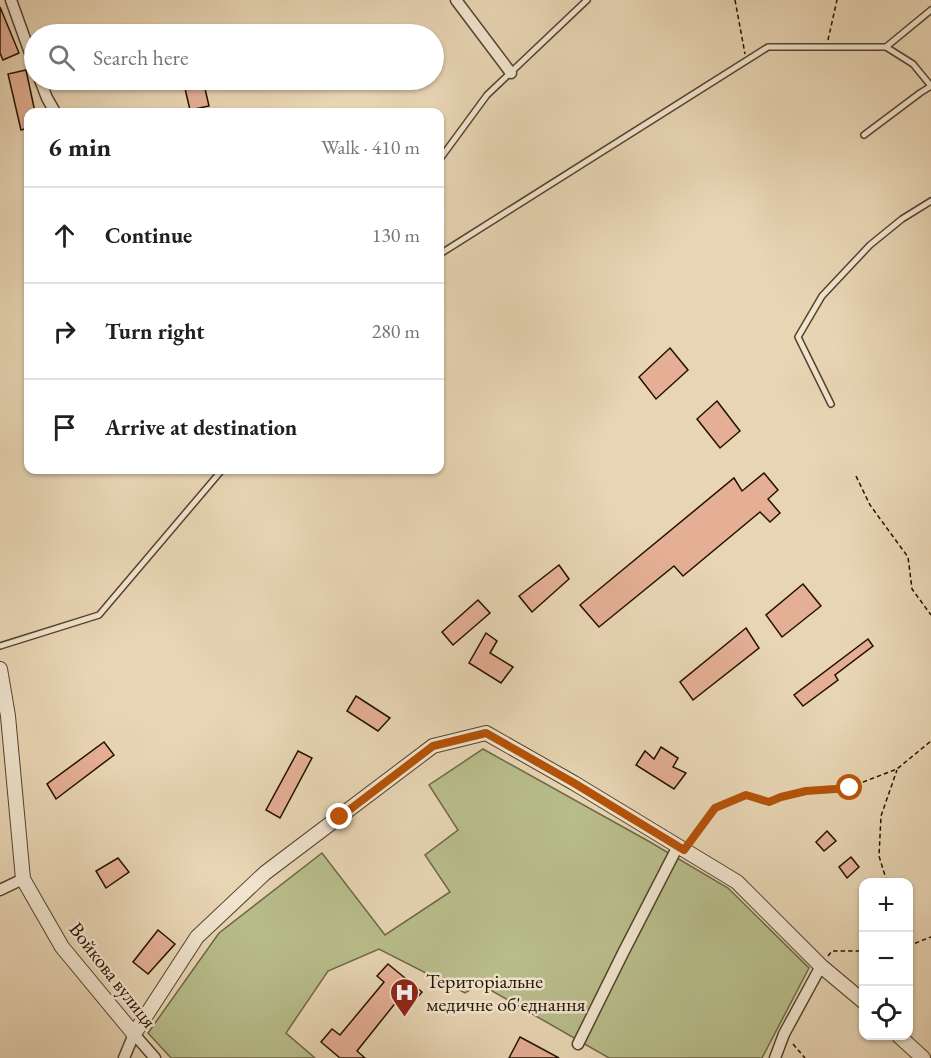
<!DOCTYPE html>
<html lang="en">
<head>
<meta charset="utf-8">
<style>
	body { margin:0; font-family:"EB Garamond",serif; background:#f2f2f2; color:#202124 }
	.controls { position:absolute; right:18px; bottom:18px; display:grid; overflow:hidden; border-radius:12px; box-shadow:0 2px 4px #0004 }
	.controls button { width:54px; height:54px; display:grid; place-items:center; padding:0; border:0; border-bottom:2px solid #e0e0e0; background:#fff; color:#202124; font:30px sans-serif }
	.stop { position:absolute; width:18px; height:18px; margin:-14px; border:4px solid #b45309; border-radius:50%; background:#fff }
	.stop.end { background:#b45309; border-color:#fff; box-shadow:0 2px 6px #0008 }
	.list { margin:0; padding:0; list-style:none }
	h2 { display:flex; justify-content:space-between; align-items:center; height:78px; margin:0; padding:0 24px; font-size:26px }
	h2 small { font-size:20px; font-weight:400; color:#757577 }
	.list li { display:grid; grid-template-columns:39px 1fr auto; gap:18px; align-items:center; box-sizing:border-box; height:96px; padding:0 24px; border-top:2px solid #e0e0e0 }
	.list b { display:block; font-size:22px; white-space:nowrap }
	.list em { font-size:20px; font-style:normal; color:#757577 }
	.icon { flex:none; width:33px; height:33px; fill:none; stroke:currentColor; stroke-width:2; stroke-linecap:round; stroke-linejoin:round }
	.map { position:relative; flex:none; width:931px; height:1058px; overflow:hidden }
	.search { position:absolute; background:#fff; box-shadow:0 2px 4px #0004; left:24px; top:24px; width:420px; height:66px; display:flex; align-items:center; gap:15px; box-sizing:border-box; padding:0 21px; border-radius:33px; color:#757577; font-size:22px }
	.panel { position:absolute; background:#fff; box-shadow:0 2px 4px #0004; left:24px; top:108px; width:420px; height:366px; border-radius:12px }
	.map>svg:first-child { display:block }
</style>
</head>
<body>
<div class="map">
<svg width="931" height="1058" viewBox="0 0 931 1058">
	<rect width="100%" height="100%" fill="#e8d5b4"/>
	<filter id="stains"><feTurbulence type="fractalNoise" baseFrequency=".00333" numOctaves="4"/><feColorMatrix values="0 0 0 0 .2 0 0 0 0 .09 0 0 0 0 .02 0 0 0 .5 -.17"/></filter>
	<radialGradient id="worn" r=".72"><stop offset=".6" stop-color="#630" stop-opacity="0"/><stop offset="1" stop-color="#630" stop-opacity=".3"/></radialGradient>
	<polygon fill="#b8bd8b" stroke="#6e6846" stroke-width="1.5" points="483,749 650,842 728,888 809,968 762,1058 609,1058 480,984 465,993 379,949 328,971 286,1033 315,1058 171,1058 148,1033 219,933 322,853 385,935 450,892 425,855 458,830 429,785"/>
	<g fill="#e4af95" stroke="#241200" stroke-width="1.5">
		<polygon points="0,7 19,53 3,60 0,53"/>
		<polygon points="26,70 35,112 28,112 28,128 21,130 8,74"/>
		<polygon points="183,80 203,80 209,106 190,110"/>
		<polygon points="670,348 688,370 656,399 639,377"/>
		<polygon points="717,401 740,431 720,448 697,419"/>
		<polygon points="764,473 778,490 768,499 780,513 770,522 760,512 683,576 674,566 599,627 580,605 734,478 742,491"/>
		<polygon points="559,565 569,579 532,612 519,596"/>
		<polygon points="803,584 821,606 782,637 766,615"/>
		<polygon points="478,600 490,613 453,645 442,632"/>
		<polygon points="746,628 759,648 693,700 680,682"/>
		<polygon points="486,633 497,641 490,653 513,667 501,683 469,663"/>
		<polygon points="868,639 873,646 835,675 838,680 803,706 794,695"/>
		<polygon points="356,696 390,718 378,731 347,711"/>
		<polygon points="104,742 114,755 56,799 47,784"/>
		<polygon points="661,747 678,758 673,767 686,773 674,789 636,765 645,751 654,759"/>
		<polygon points="298,751 312,758 280,818 266,810"/>
		<polygon points="827,831 836,841 824,851 816,842"/>
		<polygon points="851,857 859,867 847,878 839,867"/>
		<polygon points="118,858 129,872 106,888 96,871"/>
		<polygon points="158,930 175,944 148,974 133,962"/>
		<polygon points="388,964 422,992 411,1005 401,996 357,1051 365,1058 340,1058 321,1042 332,1029 340,1035 384,982 377,976"/>
		<polygon points="520,1037 559,1058 509,1058"/>
	</g>
	<g fill="none" stroke-linecap="round" stroke-linejoin="round">
		<defs>
			<g id="service">
				<polyline points="886,47 931,10"/>
				<polyline points="864,135 920,93 931,86"/>
				<polyline points="440,159 487,95 587,0"/>
				<polyline points="440,254 768,47 886,47 913,64 931,86"/>
				<polyline points="831,404 798,337 822,296 870,245 902,219 931,201"/>
				<polyline points="0,646 99,615 222,470"/>
			</g>
			<g id="minor">
				<polyline points="11,0 34,64"/>
				<polyline points="456,0 511,73"/>
				<polyline points="40,80 47,98 55,112"/>
				<polyline points="0,890 23,879"/>
				<polyline points="578,1044 623,953 678,846"/>
				<polyline points="124,1058 134,1034 155,1058"/>
				<polyline points="775,1058 784,1034 821,966"/>
			</g>
			<g id="tertiary">
				<polyline points="0,669 8,716 23,879 62,947 134,1034 197,937 265,873 433,746 486,733 574,783 737,882 821,966 864,1002"/>
				<polyline points="899,1036 923,1058"/>
			</g>
		</defs>
		<use href="#service" stroke="#55432d" stroke-width="8"/>
		<use href="#minor" stroke="#55432d" stroke-width="13"/>
		<use href="#tertiary" stroke="#55432d" stroke-width="16"/>
		<g stroke="#241200" stroke-width="1.5" stroke-dasharray="4.5 3" stroke-linecap="butt">
			<polyline points="735,0 745,54"/>
			<polyline points="828,40 837,0"/>
			<polyline points="856,476 870,505 908,557 912,589 931,615"/>
			<polyline points="691,840 715,808 746,794 769,802 781,797 806,791 850,787 897,769 931,741"/>
			<polyline points="887,882 879,856 881,816 897,770"/>
			<polyline points="908,946 931,937"/>
			<polyline points="828,956 832,951 864,951"/>
			<polyline points="793,1044 805,1058"/>
		</g>
		<use href="#service" stroke="#f0e4ce" stroke-width="5"/>
		<use href="#minor" stroke="#f0e4ce" stroke-width="10"/>
		<use href="#tertiary" stroke="#f0e4ce" stroke-width="14"/>
	</g>
	<g fill="none" stroke-linecap="round" stroke-linejoin="round">
		<polyline stroke="#b45309" stroke-width="8" points="340,817 433,746 486,733 574,783 684,850 715,808 746,795 769,802 781,797 806,791 850,788"/>
	</g>
	<defs>
		<symbol id="hospital-pin" viewBox="-11 -11 22 30"><path d="M0 17L-7.5 6A9.5 9.5 0 1 1 7.5 6Z" fill="#8f2418" stroke="#f0e4ce"/><path d="M-5-5h3v3.5h4V-5h3V5h-3V1.5h-4V5h-3Z" fill="#fff"/></symbol>
	</defs>
	<g fill-rule="evenodd">
		<use href="#hospital-pin" x="388" y="976" width="33" height="45"/>
	</g>
	<g text-anchor="middle" stroke-width="5" stroke-linejoin="round" paint-order="stroke">
		<g font-size="20" fill="#241200" stroke="#f0e4ce">
			<text transform="translate(113 975) rotate(52)" y="7">Войкова вулиця</text>
		</g>
		<g font-size="20" fill="#241200" stroke="#f0e4ce" text-anchor="start">
			<text x="426" y="988">Територіальне<tspan x="426" dy="23">медичне об'єднання</tspan></text>
		</g>
	</g>
	<rect width="100%" height="100%" filter="url(#stains)"/>
	<rect width="100%" height="100%" fill="url(#worn)"/>
</svg>
<div class="controls">
<button>+</button>
<button>−</button>
<button><svg class="icon" aria-label="locate" viewBox="0 0 24 24"><circle cx="12" cy="12" r="6"/><path d="M12 2v4M12 18v4M2 12h4M18 12h4"/></svg></button>
</div>
<div class="stop" style="left:850px;top:788px"></div>
<div class="stop end" style="left:340px;top:817px"></div>
<div class="search"><svg class="icon" aria-label="search" viewBox="0 0 24 24"><circle cx="10" cy="10" r="6"/><path d="M15 15l6 6"/></svg>Search here</div>
<section class="panel">
<h2>6 min<small>Walk · 410 m</small></h2>
<ul class="list">
<li><svg class="icon" aria-label="ahead" viewBox="0 0 24 24"><path d="M12 20V5M6 11l6-6 6 6"/></svg><div><b>Continue</b></div><em>130 m</em></li>
<li><svg class="icon" aria-label="right" viewBox="0 0 24 24"><path d="M7 20v-9h11M14 6l5 5-5 5"/></svg><div><b>Turn right</b></div><em>280 m</em></li>
<li><svg class="icon" aria-label="arrive" viewBox="0 0 24 24"><path d="M6 21V4h12l-3 4 3 4H6"/></svg><div><b>Arrive at destination</b></div></li>
</ul>
</section>
</div>
</body>
</html>
